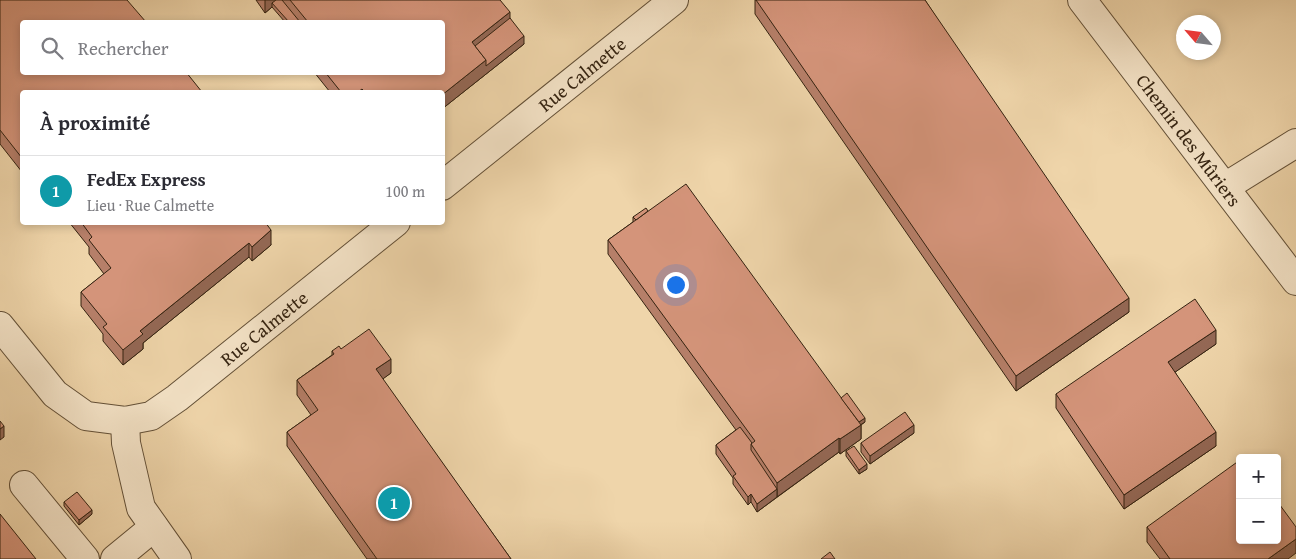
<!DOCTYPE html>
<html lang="fr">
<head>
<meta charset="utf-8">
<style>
	body { margin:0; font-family:"Gentium Book Plus",serif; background:#f2f2f3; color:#2b2b33 }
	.controls { position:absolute; right:15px; bottom:15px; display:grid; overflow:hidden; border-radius:5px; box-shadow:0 2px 8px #0003 }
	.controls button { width:45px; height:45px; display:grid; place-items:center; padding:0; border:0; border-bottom:1px solid #e1e1e2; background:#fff; color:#2b2b33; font:25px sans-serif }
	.compass { position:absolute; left:1176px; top:15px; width:45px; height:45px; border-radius:50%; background:#fff; box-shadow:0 2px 8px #0003; rotate:298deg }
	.you { position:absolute; left:675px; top:284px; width:18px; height:18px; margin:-12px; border:4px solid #fff; border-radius:50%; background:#1a73e8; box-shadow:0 0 0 8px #1a73e833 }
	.badge { display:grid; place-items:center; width:32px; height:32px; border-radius:50%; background:#ea580c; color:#fff; font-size:16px; font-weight:700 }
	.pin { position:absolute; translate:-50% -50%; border:2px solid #fff; box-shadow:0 1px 5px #0006 }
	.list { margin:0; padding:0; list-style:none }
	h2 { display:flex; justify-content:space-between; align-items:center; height:65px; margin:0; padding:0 20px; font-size:21px }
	h2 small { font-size:16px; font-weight:400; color:#7c7c81 }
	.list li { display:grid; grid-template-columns:32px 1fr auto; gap:15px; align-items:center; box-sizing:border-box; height:70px; padding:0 20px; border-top:1px solid #e1e1e2 }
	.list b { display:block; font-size:19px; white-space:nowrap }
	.list p { margin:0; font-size:16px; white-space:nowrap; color:#7c7c81 }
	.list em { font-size:16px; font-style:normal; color:#7c7c81 }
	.icon { flex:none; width:28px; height:28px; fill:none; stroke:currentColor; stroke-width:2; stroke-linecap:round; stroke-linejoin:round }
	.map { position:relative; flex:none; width:1296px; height:559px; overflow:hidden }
	.search { position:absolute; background:#fff; box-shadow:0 2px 8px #0003; left:20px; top:20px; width:425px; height:55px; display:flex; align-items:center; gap:12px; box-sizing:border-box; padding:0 18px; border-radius:5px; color:#7c7c81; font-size:19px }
	.panel { position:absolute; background:#fff; box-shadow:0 2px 8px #0003; left:20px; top:90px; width:425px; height:135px; border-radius:5px }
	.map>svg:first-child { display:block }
</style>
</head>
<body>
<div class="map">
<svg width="1296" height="559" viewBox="0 0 1296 559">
	<rect width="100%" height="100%" fill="#efd5aa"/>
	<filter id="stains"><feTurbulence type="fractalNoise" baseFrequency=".004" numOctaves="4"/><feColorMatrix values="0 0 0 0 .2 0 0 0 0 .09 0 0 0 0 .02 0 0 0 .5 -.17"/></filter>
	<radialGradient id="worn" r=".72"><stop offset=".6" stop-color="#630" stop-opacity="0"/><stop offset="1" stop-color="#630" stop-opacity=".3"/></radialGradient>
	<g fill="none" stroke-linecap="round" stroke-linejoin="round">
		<defs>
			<g id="minor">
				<polyline points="1082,0 1296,281"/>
				<polyline points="442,186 674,0"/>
				<polyline points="1225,187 1296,143"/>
				<polyline points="0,326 55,394 86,416 125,421 151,416 177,398 396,222"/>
				<polyline points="125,421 126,443 141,508 177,559"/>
				<polyline points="24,485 85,559"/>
				<polyline points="115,559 154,527"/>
			</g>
		</defs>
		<use href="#minor" stroke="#635037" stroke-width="30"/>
		<use href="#minor" stroke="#f5e4c8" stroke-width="28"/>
	</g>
	<g fill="#b67f69" stroke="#342311">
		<polygon points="0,0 22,92 22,172 0,144"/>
		<polygon points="256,0 500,0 524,44 442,109 442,92 330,92 314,72 442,72 442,22 285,22 272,7 265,13"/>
		<polygon points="755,0 925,0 1129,312 1016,391 755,14"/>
		<polygon points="648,211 841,398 865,422 861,425 861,439 840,454 839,452 757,512 751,502 748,505 733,484 733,478 716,454 716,445 736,430 608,254 608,240 633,222 633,217"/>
		<polygon points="69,222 265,222 271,245 252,261 249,257 143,343 143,349 123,365 103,341 103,334 81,306 81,292 104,274 89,254 89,247"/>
		<polygon points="1216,344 1175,372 1216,446 1124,509 1056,408 1056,394"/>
		<polygon points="341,349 391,373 382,379 511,559 367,559 287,446 287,432 311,415 297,395 297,380 332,355 332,351"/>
		<polygon points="914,433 870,464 861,452 861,443"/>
		<polygon points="846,451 867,469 859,474 846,456"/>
		<polygon points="64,502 92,514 79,525 64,506"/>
		<polygon points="1147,527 1288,559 1160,559 1147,542"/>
	</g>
	<g fill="#946855" stroke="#342311">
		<polygon points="265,0 280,0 272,3 272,7 265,13"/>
		<polygon points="510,12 510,26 476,53 472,42"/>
		<polygon points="524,36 524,44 442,109 442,95 486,60"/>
		<polygon points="271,230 271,245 252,261 252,247"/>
		<polygon points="249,243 249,257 143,343 143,349 123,365 123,350 140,331"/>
		<polygon points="1129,298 1129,312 1016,391 1016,376"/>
		<polygon points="1216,330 1216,344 1168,377 1168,362"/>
		<polygon points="391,359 391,373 376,384 376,369"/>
		<polygon points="865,418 865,422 857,427 857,423"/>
		<polygon points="861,425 861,439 840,454 840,439"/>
		<polygon points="914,425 914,433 870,464 870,456"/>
		<polygon points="4,426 4,437 0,440 0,429"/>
		<polygon points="1216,432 1216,446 1124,509 1124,495"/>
		<polygon points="839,438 839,452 777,497 777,483"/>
		<polygon points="867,464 867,469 859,474 859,470"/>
		<polygon points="777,489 777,497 757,512 757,504"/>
		<polygon points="751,494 751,502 748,505 748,497"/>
		<polygon points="92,510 92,514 79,525 79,520"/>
		<polygon points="1296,539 1296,553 1288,559 1268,559"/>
	</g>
	<g fill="#d4947a" stroke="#342311">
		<polygon points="0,0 127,0 146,22 22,22 22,72 186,72 202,92 22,92 22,158 0,130"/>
		<polygon points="276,0 282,0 300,22 289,22 272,3"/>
		<polygon points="290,0 500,0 510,12 472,42 486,60 442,95 442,92 365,92 362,89 358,92 341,92 325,72 442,72 442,22 308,22"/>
		<polygon points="756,0 925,0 1129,298 1016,376"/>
		<polygon points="510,18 524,36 486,66 486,60 475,46"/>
		<polygon points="686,184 861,425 840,439 839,438 777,483 751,444 755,441 608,240"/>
		<polygon points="646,208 648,211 636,220 633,217"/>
		<polygon points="81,222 265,222 271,230 252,247 249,243 140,331 143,334 123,350 103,327 107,324 81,292 111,268 89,240 92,237"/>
		<polygon points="1195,299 1216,330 1168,362 1216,432 1124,495 1056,394"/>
		<polygon points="369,329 391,359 376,369 511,559 377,559 287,432 318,410 297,380 334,354 332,351 339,346 341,349"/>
		<polygon points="847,393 865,418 859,422 841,398"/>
		<polygon points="905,412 914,425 870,456 861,443"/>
		<polygon points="0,421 4,426 0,429"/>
		<polygon points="740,427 752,443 751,444 751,450 777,489 757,504 751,494 748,497 733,476 736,474 716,445"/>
		<polygon points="854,446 867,464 859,470 846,451"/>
		<polygon points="1240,460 1240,540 1277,540 1277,501 1296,527 1296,539 1268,559 1170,559 1147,527"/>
		<polygon points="77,492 92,510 79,520 64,502"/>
		<polygon points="0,514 36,559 0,559"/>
		<polygon points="830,552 835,559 821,559"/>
	</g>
	<g text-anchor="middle" stroke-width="4.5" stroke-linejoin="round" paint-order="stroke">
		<g font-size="19" fill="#342311" stroke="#f5e4c8">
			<text transform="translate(582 74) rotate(-39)" y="7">Rue Calmette</text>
			<text transform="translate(1189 140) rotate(53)" y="7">Chemin des Mûriers</text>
			<text transform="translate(264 328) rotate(-39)" y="7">Rue Calmette</text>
		</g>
	</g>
	<rect width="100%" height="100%" filter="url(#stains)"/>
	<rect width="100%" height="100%" fill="url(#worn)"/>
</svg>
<div class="controls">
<button>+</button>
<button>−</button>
</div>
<svg class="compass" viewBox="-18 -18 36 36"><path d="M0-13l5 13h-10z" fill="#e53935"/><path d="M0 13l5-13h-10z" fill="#7c7c81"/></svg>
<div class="you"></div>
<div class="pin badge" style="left:394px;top:503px;background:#0f9aa8">1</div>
<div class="search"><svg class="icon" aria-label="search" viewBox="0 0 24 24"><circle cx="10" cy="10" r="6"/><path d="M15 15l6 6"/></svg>Rechercher</div>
<section class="panel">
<h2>À proximité<small></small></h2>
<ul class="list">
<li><span class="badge" style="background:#0f9aa8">1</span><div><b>FedEx Express</b><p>Lieu · Rue Calmette</p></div><em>100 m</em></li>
</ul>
</section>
</div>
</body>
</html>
